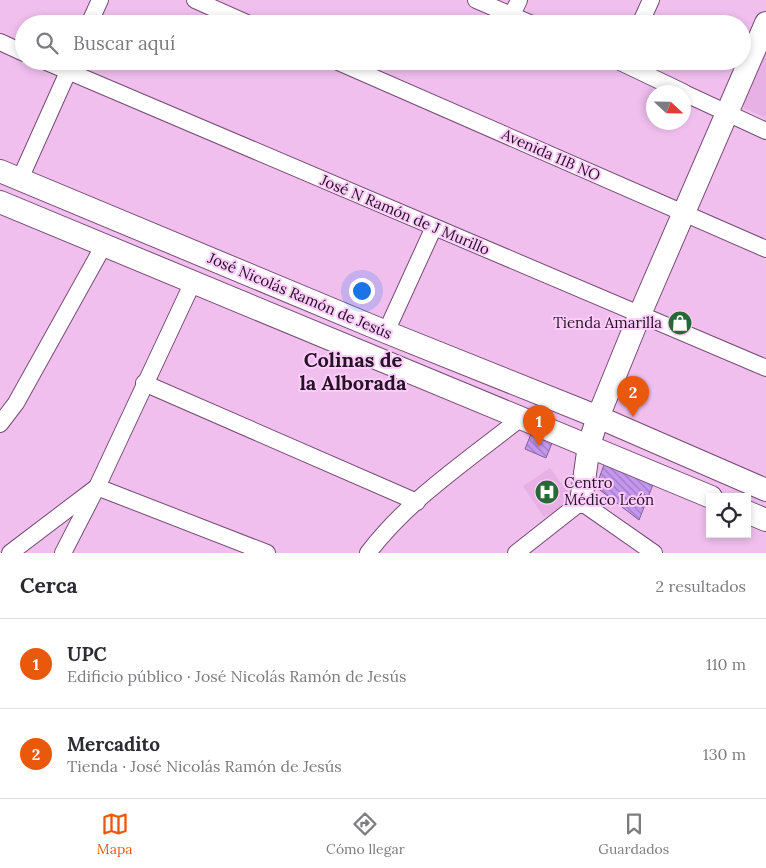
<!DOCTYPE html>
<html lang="es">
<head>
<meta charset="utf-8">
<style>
	body { margin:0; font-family:Lora,serif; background:#f7f7f7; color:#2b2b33 }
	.controls { position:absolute; right:15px; bottom:15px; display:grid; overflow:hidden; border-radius:0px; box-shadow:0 2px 8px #0003 }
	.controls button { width:45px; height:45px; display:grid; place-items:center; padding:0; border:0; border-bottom:1px solid #e1e1e2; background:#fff; color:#2b2b33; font:25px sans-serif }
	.compass { position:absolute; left:646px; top:85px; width:45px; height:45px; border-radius:50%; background:#fff; box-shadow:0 2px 8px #0003; rotate:112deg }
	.you { position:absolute; left:361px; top:290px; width:18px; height:18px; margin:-12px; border:4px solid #fff; border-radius:50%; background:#1a73e8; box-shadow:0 0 0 8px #1a73e833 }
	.badge { display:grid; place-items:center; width:32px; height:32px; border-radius:50%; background:#ea580c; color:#fff; font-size:16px; font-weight:700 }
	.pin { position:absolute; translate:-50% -41px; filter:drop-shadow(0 1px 2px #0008) }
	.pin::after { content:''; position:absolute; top:26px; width:18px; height:15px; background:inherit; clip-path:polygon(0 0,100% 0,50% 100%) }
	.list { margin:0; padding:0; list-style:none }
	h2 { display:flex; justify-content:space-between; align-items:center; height:65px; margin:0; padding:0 20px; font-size:21px }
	h2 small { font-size:16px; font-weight:400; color:#7c7c81 }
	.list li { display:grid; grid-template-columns:32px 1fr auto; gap:15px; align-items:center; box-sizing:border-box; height:90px; padding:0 20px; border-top:1px solid #e1e1e2 }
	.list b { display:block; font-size:19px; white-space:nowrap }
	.list p { margin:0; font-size:16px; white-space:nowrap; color:#7c7c81 }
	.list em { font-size:16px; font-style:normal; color:#7c7c81 }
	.icon { flex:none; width:28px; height:28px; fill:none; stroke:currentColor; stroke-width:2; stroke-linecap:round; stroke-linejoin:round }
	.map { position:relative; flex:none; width:766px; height:553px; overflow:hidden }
	.search { position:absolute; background:#fff; box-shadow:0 2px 8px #0003; left:15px; right:15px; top:15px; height:55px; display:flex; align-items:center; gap:12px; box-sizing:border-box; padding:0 18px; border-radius:28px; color:#7c7c81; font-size:19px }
	.sheet { height:245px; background:#fff }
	nav { display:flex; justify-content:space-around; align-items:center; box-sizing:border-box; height:70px; border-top:1px solid #e1e1e2; background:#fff; font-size:14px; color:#7c7c81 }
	nav a { display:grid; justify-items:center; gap:2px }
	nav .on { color:#ea580c }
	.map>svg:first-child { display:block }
</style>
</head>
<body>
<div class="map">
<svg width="766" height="553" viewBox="0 0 766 553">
	<defs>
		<pattern id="building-back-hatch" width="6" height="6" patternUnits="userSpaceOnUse" patternTransform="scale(1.25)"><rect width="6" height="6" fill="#c597ef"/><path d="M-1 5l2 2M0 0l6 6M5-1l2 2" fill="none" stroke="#a07ac1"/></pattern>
	</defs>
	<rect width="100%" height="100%" fill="#f0bfee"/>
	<g fill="#e7b1e5">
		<polygon points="766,42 766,118 744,108 742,95"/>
		<polygon points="550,468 572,497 570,505 544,517 523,486"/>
	</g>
	<g fill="url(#building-back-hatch)" stroke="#7e6496">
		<polygon points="531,434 552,443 546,458 525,449"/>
		<polygon points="605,462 654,482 639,520 596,487"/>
	</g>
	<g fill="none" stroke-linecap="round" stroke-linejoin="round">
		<defs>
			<g id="street">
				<polyline points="195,0 249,24"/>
				<polyline points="476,0 532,24"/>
				<polyline points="512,15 519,0"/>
				<polyline points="89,24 100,0"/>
				<polyline points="640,24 651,0"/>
				<polyline points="0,42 24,53"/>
				<polyline points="44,61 766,368"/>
				<polyline points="336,61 766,249"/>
				<polyline points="618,61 683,92"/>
				<polyline points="684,93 766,131"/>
				<polyline points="20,179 72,63"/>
				<polyline points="386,332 434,227"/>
				<polyline points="144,383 417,502"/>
				<polyline points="0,424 16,403 104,245"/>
				<polyline points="10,553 97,487 267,553"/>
				<polyline points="63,553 97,487 193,282"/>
				<path d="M368 553C409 499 468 460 521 418"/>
				<polyline points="516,553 581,502 654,553"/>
			</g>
			<g id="secondary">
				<polyline points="0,171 386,332 598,417 766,490"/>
				<polyline points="0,202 711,497"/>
				<polyline points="581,502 589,445 598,417 640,314 766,23"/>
				<polyline points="747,512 766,520"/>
			</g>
		</defs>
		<use href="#street" stroke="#774c75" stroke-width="18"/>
		<use href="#secondary" stroke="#774c75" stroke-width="24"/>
		<use href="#street" stroke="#fff" stroke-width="16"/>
		<use href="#secondary" stroke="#fff" stroke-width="22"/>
	</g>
	<defs>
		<symbol id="shop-disc" viewBox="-11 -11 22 22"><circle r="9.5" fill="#266934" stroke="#feccfb"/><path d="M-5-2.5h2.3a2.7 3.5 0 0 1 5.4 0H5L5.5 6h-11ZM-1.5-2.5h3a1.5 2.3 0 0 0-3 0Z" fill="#fff"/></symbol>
		<symbol id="hospital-disc" viewBox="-11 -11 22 22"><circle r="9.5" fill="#266934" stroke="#feccfb"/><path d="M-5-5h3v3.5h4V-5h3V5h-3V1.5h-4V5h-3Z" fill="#fff"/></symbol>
	</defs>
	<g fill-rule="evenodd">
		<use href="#shop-disc" x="666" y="309" width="28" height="28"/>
		<use href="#hospital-disc" x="533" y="478" width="28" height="28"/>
	</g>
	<g text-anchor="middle" stroke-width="4" stroke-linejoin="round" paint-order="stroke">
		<g font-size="15" fill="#241324" stroke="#feccfb">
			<text transform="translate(551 155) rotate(24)" y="5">Avenida 11B NO</text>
			<text transform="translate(405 215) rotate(23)" y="5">José N Ramón de J Murillo</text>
			<text transform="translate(300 296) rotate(23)" y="5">José Nicolás Ramón de Jesús</text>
		</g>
		<g font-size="15" fill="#241324" stroke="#feccfb" text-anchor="end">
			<text x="662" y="328">Tienda Amarilla</text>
			<text x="564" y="488" text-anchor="start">Centro<tspan x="564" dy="17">Médico León</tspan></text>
		</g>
		<g font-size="20" font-weight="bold" fill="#241324" stroke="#feccfb">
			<text x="353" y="367">Colinas de<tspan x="353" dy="23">la Alborada</tspan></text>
		</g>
	</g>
</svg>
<div class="controls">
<button><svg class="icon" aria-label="locate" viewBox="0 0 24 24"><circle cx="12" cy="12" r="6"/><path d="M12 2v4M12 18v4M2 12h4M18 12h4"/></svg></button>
</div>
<svg class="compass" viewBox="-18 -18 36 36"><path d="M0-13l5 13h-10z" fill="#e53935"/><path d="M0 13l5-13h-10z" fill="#7c7c81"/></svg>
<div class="you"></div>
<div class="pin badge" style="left:539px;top:446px">1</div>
<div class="pin badge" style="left:633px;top:417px">2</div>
<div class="search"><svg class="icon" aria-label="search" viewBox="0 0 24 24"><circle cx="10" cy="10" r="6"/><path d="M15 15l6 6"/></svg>Buscar aquí</div>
</div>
<section class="sheet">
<h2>Cerca<small>2 resultados</small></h2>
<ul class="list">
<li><span class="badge">1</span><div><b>UPC</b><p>Edificio público · José Nicolás Ramón de Jesús</p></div><em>110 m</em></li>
<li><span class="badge">2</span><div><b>Mercadito</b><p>Tienda · José Nicolás Ramón de Jesús</p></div><em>130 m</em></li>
</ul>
</section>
<nav>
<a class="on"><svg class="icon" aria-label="map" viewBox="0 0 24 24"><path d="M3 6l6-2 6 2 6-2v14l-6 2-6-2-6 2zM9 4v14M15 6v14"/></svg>Mapa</a>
<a><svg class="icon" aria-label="directions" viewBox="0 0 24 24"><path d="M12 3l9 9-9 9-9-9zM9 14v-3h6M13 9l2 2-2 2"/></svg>Cómo llegar</a>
<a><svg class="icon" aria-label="saved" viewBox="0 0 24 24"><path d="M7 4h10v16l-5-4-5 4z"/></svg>Guardados</a>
</nav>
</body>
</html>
